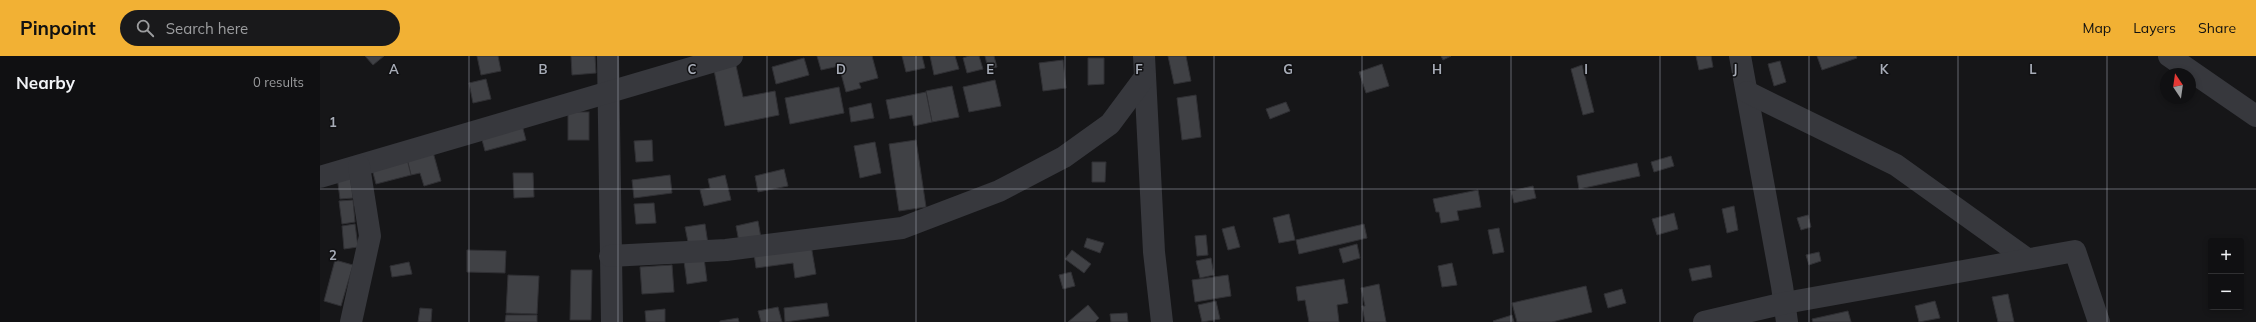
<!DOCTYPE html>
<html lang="en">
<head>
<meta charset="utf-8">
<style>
	body { margin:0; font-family:Mulish,sans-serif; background:#19191b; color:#f1f3f6 }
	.controls { position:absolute; right:12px; bottom:12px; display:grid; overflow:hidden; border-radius:4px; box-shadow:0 2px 6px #0003 }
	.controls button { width:36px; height:36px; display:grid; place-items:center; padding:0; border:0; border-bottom:1px solid #303032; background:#101012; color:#f1f3f6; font:20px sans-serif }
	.compass { position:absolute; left:1840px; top:12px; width:36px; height:36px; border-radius:50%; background:#101012; box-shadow:0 2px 6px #0003; rotate:347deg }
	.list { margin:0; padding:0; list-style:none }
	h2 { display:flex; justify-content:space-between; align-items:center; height:52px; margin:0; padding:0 16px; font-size:17px }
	h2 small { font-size:13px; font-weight:400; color:#9c9d9f }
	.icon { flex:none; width:22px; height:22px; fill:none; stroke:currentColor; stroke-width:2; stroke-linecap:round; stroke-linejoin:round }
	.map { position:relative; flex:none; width:1936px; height:266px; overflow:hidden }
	header { display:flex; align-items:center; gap:24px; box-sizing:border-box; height:56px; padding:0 20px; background:#f2b134; color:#111 }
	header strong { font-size:19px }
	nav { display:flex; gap:22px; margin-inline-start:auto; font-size:14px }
	.search { width:280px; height:36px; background:#19191b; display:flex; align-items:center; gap:10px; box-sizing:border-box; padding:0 14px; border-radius:22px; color:#9c9d9f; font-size:15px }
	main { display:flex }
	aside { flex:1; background:#101012 }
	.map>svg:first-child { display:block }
</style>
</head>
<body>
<header>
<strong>Pinpoint</strong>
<div class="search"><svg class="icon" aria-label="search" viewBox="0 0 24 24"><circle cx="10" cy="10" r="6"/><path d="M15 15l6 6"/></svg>Search here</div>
<nav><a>Map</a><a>Layers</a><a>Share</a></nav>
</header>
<main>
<aside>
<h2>Nearby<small>0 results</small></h2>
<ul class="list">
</ul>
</aside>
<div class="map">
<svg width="1936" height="266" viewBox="0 0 1936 266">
	<rect width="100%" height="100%" fill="#161618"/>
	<g fill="#404145" stroke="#303034">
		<polygon points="45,0 64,0 53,9"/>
		<polygon points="157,0 178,0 181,15 161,19"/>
		<polygon points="251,0 275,0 276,17 252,19"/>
		<polygon points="497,0 552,0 558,22 539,27 541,32 526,36 519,10 501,14"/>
		<polygon points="582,0 602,0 605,12 586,16"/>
		<polygon points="610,0 635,0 639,13 614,19"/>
		<polygon points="649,0 659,0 663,13 647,17 643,2"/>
		<polygon points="665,0 674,0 677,11 668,13"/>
		<polygon points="848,0 866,0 871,25 854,28"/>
		<polygon points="1121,0 1131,0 1123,4"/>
		<polygon points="1376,0 1391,0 1393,11 1379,14"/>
		<polygon points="1497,0 1536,0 1537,2 1502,14"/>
		<polygon points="484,2 489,19 456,28 452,11"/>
		<polygon points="768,2 784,2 784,28 768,29"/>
		<polygon points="743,4 746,32 723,35 719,7"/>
		<polygon points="415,5 423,41 455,35 459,59 405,70 393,9"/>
		<polygon points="1460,5 1466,26 1454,30 1448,8"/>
		<polygon points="1062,8 1069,30 1046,37 1039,16"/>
		<polygon points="1262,9 1274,56 1263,59 1251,13"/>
		<polygon points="166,23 171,43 153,47 149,27"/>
		<polygon points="675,24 681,50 649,56 643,31"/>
		<polygon points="632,30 639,61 612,66 606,35"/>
		<polygon points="519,31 524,57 470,68 465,42"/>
		<polygon points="606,36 612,66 594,70 592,59 570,63 566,44"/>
		<polygon points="876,39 881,81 862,84 857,42"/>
		<polygon points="966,46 970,55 950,63 946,53"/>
		<polygon points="551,47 554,62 531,66 529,52"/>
		<rect x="248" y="56" width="21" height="28"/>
		<polygon points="202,69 206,84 165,95 161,80"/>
		<polygon points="332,84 333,105 316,106 314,85"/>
		<polygon points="596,84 606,151 579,155 569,88"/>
		<polygon points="555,86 561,117 540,122 534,90"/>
		<polygon points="113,96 121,125 104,130 100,117 91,119 87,103"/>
		<polygon points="1351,100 1354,110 1334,116 1331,106"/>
		<polygon points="87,103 91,119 56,128 52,113"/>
		<polygon points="772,106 786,106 785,126 772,126"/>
		<polygon points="1317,107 1320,120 1259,133 1257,120"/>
		<polygon points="464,113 468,130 438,136 435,120"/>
		<polygon points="193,117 213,117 214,141 194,142"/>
		<polygon points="30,119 33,142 20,143 17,120"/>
		<polygon points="350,119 352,137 314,142 312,124"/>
		<polygon points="405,119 411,144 384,150 380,134 390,132 388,123"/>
		<polygon points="1213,130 1216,142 1194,147 1191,135"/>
		<polygon points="1158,134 1161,151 1137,155 1139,164 1121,167 1119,156 1116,156 1113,143"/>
		<polygon points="33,144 35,166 22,168 19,145"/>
		<polygon points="334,147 336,167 316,168 314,148"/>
		<polygon points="1414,150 1418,174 1407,177 1402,153"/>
		<polygon points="1354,157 1358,173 1337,179 1332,163"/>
		<polygon points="969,158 975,184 959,187 953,162"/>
		<polygon points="1488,159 1491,171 1481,174 1477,162"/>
		<polygon points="438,165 441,182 419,186 416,170"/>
		<polygon points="35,168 38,191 24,193 22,170"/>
		<polygon points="385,168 388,188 369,191 365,171"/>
		<polygon points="1044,168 1047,182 979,198 976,184"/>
		<polygon points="914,170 920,191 908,194 902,173"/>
		<polygon points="1179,172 1184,196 1173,198 1168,174"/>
		<polygon points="886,179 888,199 877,200 875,180"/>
		<polygon points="767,182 784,187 780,197 764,191"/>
		<polygon points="1037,188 1040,202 1023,207 1019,193"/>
		<polygon points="491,189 496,218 475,222 473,207 436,212 434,198"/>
		<polygon points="147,194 186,195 185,217 147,216"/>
		<polygon points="752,194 771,208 764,217 745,203"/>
		<polygon points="1499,196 1501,205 1489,209 1486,199"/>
		<polygon points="384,202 387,225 367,228 364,205"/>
		<polygon points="891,202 894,219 880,222 876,205"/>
		<polygon points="15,204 33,209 21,250 4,245"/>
		<polygon points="89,206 92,218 72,221 70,210"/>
		<polygon points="1132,207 1137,229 1122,231 1118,210"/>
		<polygon points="352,209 354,236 322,238 320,211"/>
		<polygon points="1390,209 1392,221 1372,225 1369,213"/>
		<polygon points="251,214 272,214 271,264 250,264"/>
		<polygon points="751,216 755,230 743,233 739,219"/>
		<polygon points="188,219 219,220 217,258 186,257"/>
		<polygon points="908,219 911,240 875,246 872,224"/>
		<polygon points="1024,223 1028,247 1017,249 1019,266 989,266 985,244 978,245 976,231"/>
		<polygon points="1059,228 1066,266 1045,266 1042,250 1045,250 1041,232"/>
		<polygon points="1266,230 1272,256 1232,266 1197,266 1192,247"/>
		<polygon points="1302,233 1306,247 1288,252 1284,238"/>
		<polygon points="1688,238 1694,266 1678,266 1672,241"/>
		<polygon points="896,245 900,263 882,266 878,249"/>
		<polygon points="1615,245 1620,262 1599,266 1595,250"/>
		<polygon points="507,247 509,260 465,266 464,252"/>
		<polygon points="768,249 779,262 775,266 748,266"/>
		<polygon points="458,251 462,266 441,266 438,255"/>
		<polygon points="100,252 112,253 111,266 98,266"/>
		<polygon points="345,253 345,266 326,266 325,255"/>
		<polygon points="1528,255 1531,266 1493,266 1492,263"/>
		<polygon points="807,257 808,266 791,266 790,258"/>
		<polygon points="186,259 217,259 217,266 185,266"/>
		<polygon points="1192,259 1194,266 1174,266 1173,265"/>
		<polygon points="418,262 419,266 400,266 400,265"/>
	</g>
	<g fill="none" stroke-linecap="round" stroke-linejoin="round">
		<g stroke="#37383d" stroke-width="22">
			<polyline points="288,0 292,266"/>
			<polyline points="824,0 834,196 842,266"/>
			<polyline points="1420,0 1462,230 1467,266"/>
			<polyline points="1849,0 1936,60"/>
			<polyline points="1427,36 1576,109 1707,203"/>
			<polyline points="0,121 412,0"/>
			<polyline points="290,200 406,194 582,172 679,135 744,101 790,68 825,21"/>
			<polyline points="31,266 50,180 39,110"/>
			<polyline points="1384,266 1465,247 1755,195 1779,266"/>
		</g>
	</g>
	<path fill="none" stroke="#a8adb8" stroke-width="1" stroke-opacity="0.55" d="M149 0V266M298 0V266M447 0V266M596 0V266M745 0V266M894 0V266M1042 0V266M1191 0V266M1340 0V266M1489 0V266M1638 0V266M1787 0V266M0 133H1936"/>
	<g font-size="13" text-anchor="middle" font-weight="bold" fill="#a8adb8" stroke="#111113" stroke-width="3" stroke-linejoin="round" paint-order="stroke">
		<text x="74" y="18">A</text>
		<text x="223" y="18">B</text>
		<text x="372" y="18">C</text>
		<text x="521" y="18">D</text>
		<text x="670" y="18">E</text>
		<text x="819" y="18">F</text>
		<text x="968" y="18">G</text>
		<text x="1117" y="18">H</text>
		<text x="1266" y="18">I</text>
		<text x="1415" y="18">J</text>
		<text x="1564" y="18">K</text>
		<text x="1713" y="18">L</text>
		<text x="13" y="71">1</text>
		<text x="13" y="204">2</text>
	</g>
</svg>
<div class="controls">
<button>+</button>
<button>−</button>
</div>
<svg class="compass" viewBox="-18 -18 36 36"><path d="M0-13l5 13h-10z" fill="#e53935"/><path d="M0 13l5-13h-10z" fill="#9c9d9f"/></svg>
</div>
</main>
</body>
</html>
